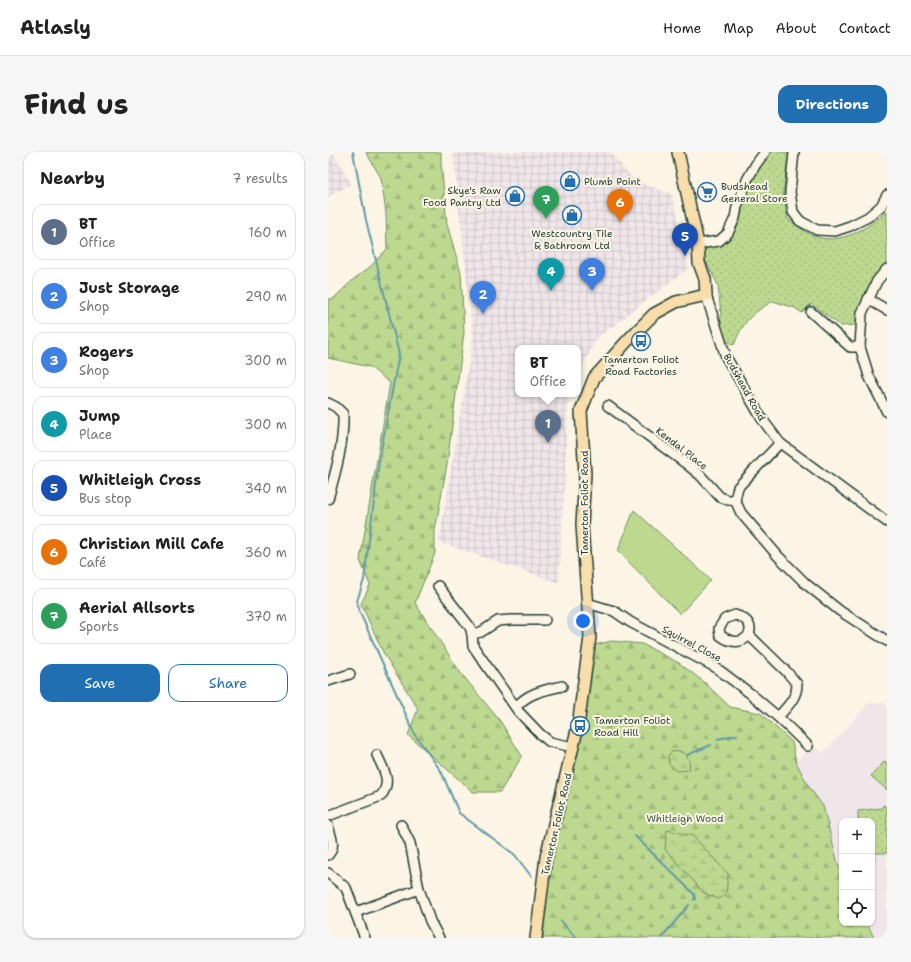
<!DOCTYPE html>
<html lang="en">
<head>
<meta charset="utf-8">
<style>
	body { margin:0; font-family:"Shantell Sans",sans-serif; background:#f6f6f6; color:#222 }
	.controls { position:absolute; right:12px; bottom:12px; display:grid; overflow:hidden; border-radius:8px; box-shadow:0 1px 3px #0004 }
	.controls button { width:36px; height:36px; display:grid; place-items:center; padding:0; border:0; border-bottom:1px solid #e0e0e0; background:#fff; color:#222; font:20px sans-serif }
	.you { position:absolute; left:255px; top:469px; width:14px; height:14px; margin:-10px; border:3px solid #fff; border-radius:50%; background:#1a73e8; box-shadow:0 0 0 6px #1a73e833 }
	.badge { display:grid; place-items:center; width:26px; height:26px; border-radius:50%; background:#1f6fb2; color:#fff; font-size:13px; font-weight:700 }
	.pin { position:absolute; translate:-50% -33px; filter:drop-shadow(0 1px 2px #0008) }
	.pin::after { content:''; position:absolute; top:21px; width:14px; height:12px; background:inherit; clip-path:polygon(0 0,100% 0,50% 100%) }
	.popup { position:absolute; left:187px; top:193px; width:66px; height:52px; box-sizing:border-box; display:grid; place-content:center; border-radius:8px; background:#fff; filter:drop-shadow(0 1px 3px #0005); font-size:13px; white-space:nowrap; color:#767676 }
	.popup b { font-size:15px; color:#222 }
	.popup::after { content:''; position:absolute; left:50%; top:100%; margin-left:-8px; border:8px solid transparent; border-top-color:#fff }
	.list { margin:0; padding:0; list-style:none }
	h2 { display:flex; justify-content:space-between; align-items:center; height:52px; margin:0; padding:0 16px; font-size:17px }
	h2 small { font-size:13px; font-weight:400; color:#767676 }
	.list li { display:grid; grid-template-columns:26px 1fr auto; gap:12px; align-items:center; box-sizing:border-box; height:56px; margin:0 8px 8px; padding:0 8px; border:1px solid #e0e0e0; border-radius:12px }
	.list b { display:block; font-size:15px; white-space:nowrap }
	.list p { margin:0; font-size:13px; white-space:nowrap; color:#767676 }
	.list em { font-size:13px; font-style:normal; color:#767676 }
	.actions { display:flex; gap:8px; padding:12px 16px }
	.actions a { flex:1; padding:9px 0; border:1px solid #1f6fb2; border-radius:12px; text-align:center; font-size:14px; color:#1f6fb2 }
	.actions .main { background:#1f6fb2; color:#fff }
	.icon { flex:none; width:22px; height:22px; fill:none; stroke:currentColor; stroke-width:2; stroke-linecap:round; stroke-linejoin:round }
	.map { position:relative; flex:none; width:559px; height:786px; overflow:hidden; border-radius:12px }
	header { display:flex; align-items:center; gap:24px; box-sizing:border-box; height:56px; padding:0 20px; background:#fff; border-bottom:1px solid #e0e0e0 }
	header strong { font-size:19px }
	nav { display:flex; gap:22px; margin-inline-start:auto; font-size:14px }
	.intro { display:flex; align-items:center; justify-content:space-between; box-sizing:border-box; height:96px; padding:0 24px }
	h1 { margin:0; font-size:28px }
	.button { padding:10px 18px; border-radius:12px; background:#1f6fb2; color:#fff; font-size:14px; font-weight:700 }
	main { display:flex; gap:24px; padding:0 24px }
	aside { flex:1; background:#fff; border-radius:12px; box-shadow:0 1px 3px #0004 }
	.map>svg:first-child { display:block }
</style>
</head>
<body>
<header>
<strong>Atlasly</strong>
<nav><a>Home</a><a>Map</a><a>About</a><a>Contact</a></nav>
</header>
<div class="intro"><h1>Find us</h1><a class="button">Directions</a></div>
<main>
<aside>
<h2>Nearby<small>7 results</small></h2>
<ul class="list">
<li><span class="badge" style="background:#5c6f8a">1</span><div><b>BT</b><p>Office</p></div><em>160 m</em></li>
<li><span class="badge" style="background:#3f7fe0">2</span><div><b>Just Storage</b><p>Shop</p></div><em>290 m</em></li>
<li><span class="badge" style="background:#3f7fe0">3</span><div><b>Rogers</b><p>Shop</p></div><em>300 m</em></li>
<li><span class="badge" style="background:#0f9aa8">4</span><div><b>Jump</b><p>Place</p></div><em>300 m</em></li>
<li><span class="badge" style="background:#1a4fb4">5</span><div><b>Whitleigh Cross</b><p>Bus stop</p></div><em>340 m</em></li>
<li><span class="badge" style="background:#e8710a">6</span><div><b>Christian Mill Cafe</b><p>Café</p></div><em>360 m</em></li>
<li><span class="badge" style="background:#2e9e5b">7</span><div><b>Aerial Allsorts</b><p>Sports</p></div><em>370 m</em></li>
</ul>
<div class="actions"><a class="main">Save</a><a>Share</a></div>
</aside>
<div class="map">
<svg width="559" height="786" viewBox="0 0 559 786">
	<defs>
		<pattern id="industrial-grid" width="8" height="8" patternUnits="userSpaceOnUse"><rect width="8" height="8" fill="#f0e6e9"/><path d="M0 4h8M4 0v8" fill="none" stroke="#cdc6c8"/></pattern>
		<pattern id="grass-dots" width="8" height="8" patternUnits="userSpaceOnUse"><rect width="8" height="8" fill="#bdd990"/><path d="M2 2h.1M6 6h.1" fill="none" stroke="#a2bb7d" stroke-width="1.8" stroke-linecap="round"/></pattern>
		<pattern id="forest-firs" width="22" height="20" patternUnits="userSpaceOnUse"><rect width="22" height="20" fill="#bdd990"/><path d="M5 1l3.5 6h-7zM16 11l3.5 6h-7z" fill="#a2bb7d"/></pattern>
		<pattern id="wetland-marsh" width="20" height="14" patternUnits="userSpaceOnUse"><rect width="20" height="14" fill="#bdd990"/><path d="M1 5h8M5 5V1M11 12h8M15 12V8" fill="none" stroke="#a2bb7d"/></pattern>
	</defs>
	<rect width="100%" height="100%" fill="#fcf5e5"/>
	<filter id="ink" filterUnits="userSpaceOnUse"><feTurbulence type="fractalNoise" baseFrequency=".025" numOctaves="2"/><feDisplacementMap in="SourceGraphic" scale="8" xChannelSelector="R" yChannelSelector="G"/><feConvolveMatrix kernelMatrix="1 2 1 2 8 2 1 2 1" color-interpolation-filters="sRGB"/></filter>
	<g filter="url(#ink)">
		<polygon fill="#f0e6e9" points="541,551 556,551 559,553 559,786 546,786 539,771 544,771 544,669 514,669 514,721 511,716 495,654 481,635 468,610 485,593 495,601"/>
		<g fill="url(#industrial-grid)">
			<polygon points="0,0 5,0 23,32 0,45"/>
			<polygon points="125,0 282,0 307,29 344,42 361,116 269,186 250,223 250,196 190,196 190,242 241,242 231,431 111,390 145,186"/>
		</g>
		<g fill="url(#grass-dots)" stroke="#6e8b62">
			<path d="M440 0H461L455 41 460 67C468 72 477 81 486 84 512 94 540 76 559 59V112L543 132 538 141 527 173 513 174 483 152 474 161 467 156 445 149C422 163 416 168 406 193L392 186 393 163 390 133 371 96 395 89 415 33Z"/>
			<polygon points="555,653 559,655 559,701 547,701 546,710 544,710 544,669 530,669 530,659 554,656"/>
		</g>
		<g fill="url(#forest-firs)" stroke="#6e8b62">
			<polygon points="38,0 113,0 113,11 119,72 133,121 136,180 119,312 107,379 107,401 87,451 132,520 172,569 194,604 172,640 145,640 80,583 90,557 56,502 33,452 42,433 32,408 62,231 42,215 0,206 0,147 5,147 26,127 42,115 59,97 58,61 53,26"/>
			<polygon points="284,489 314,492 351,511 376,530 402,555 432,561 464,590 468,610 481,635 495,654 511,716 514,721 514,771 539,771 546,786 215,786 217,738 241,634 258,555 266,493"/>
		</g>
		<g fill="url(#wetland-marsh)" stroke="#6e8b62">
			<path d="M352 599C360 604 363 609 361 618L349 619 341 612 340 604 343 600Z"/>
			<polygon points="339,678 365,684 400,722 398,743 390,747 376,741 337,697"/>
		</g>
		<g fill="#bdd990" stroke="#6e8b62">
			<polygon points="306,358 383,428 352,462 290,399"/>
			<polygon points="557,609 559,611 559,638 543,624"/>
		</g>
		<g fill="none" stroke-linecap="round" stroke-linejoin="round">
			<g stroke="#629ba5" stroke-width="2">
				<polyline points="25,0 38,68 71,202 51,309 36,428 29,449 32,461 87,583 113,619 131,661 187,703 203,724"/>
				<polyline points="389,587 409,583"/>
				<polyline points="359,603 383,593"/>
				<polyline points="307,684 366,742 367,747 366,748"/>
				<polyline points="233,769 248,786"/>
				<polyline points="333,786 361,753"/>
			</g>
			<defs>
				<g id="minor">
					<polyline points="466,0 462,40 465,60 472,69 489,78 507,79 522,74 540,65 553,54 559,43"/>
					<polyline points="370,92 391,89 400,81 407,66 409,55 419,28 428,12 437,0"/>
					<polyline points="559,117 549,129 534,161 532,195 541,224 559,260"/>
					<polyline points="378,143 398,205 434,267 452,291 559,370"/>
					<polyline points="540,147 559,158"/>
					<polyline points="483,160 522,195 532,195"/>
					<path d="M0 251 8 255 15 262C16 291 8 319 0 347"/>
					<polyline points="280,254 361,314 372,323 392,345 400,348 407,348"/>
					<polyline points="452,291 410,335 407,348 413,361 450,404 478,432 512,459 559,489"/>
					<polyline points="110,434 142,475 144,482 145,494 190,559 212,582 222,590 245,595"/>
					<polyline points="259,451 286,459 302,470 387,515 423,542 450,565 480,594"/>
					<path d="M407 463C437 471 417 503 392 483L391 476 397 467Z"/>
					<polyline points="144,482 153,480 170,469 182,468 217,468"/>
					<path d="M421 483 459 520 469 532C469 546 459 555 450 565"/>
					<polyline points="0,529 22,522"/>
					<path d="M188 555C200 541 216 538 234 534"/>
					<path d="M0 664 53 644C64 629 56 619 49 603"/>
					<path d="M0 673C2 683 9 694 0 703"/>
					<polyline points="73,673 82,691 91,737 102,769 111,786"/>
					<polyline points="0,721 18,736 37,786"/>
					<polyline points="28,760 91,737"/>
				</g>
				<polyline id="major" points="208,786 218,705 250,574 262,485 254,373 257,322 253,259 266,226 300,188 326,162 348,150 378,143 377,127 371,111 370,92 350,0"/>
			</defs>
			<use href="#minor" stroke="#1f3d34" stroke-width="12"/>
			<use href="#major" stroke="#1f3d34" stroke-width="14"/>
			<use href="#minor" stroke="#fcf5e5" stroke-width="9"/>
			<use href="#major" stroke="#f9ddab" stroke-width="11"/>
		</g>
	</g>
	<defs>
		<symbol id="shop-ring" viewBox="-11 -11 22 22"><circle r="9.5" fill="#fcf5e5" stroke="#1f6fb2" stroke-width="1.5"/><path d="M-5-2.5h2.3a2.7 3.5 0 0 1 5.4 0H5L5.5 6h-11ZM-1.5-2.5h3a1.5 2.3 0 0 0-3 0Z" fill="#1f6fb2"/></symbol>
		<symbol id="supermarket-ring" viewBox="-11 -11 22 22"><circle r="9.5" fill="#fcf5e5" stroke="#1f6fb2" stroke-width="1.5"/><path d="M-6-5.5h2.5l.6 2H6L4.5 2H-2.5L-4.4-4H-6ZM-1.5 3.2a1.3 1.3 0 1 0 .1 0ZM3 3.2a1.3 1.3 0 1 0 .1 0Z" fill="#1f6fb2"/></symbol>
		<symbol id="bus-ring" viewBox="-11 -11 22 22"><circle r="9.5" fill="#fcf5e5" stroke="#1f6fb2" stroke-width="1.5"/><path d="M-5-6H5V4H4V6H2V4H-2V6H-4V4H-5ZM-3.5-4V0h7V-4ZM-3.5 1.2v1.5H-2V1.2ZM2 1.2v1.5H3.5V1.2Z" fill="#1f6fb2"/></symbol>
	</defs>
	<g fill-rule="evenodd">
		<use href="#shop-ring" x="231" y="18" width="22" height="22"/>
		<use href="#supermarket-ring" x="368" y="29" width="22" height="22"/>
		<use href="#shop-ring" x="176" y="33" width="22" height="22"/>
		<use href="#shop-ring" x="233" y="52" width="22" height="22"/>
		<use href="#bus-ring" x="302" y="178" width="22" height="22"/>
		<use href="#bus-ring" x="241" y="563" width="22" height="22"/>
	</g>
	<g text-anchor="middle" stroke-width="4" stroke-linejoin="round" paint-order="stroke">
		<g font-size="10" fill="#1f3d34" stroke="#fcf5e5" text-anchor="start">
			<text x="256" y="33">Plumb Point</text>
			<text x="393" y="38">Budshead<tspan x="393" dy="12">General Store</tspan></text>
			<text x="173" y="42" text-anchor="end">Skye's Raw<tspan x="173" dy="12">Food Pantry Ltd</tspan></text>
			<text x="244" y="85" text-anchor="middle">Westcountry Tile<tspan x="244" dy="12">&amp; Bathroom Ltd</tspan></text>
			<text x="313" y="211" text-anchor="middle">Tamerton Foliot<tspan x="313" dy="12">Road Factories</tspan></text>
			<text x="266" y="572">Tamerton Foliot<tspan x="266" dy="12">Road Hill</tspan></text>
		</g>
		<g font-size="10" fill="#1f3d34" stroke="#fcf5e5">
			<text transform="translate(417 235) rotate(61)" y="4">Budshead Road</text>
			<text transform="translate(354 296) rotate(38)" y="4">Kendal Place</text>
			<text transform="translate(256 351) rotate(-90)" y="4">Tamerton Foliot Road</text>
			<text transform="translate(364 491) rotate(28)" y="4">Squirrel Close</text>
			<text transform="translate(228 672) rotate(-77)" y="4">Tamerton Foliot Road</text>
		</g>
		<g font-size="10" fill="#3f5c46" stroke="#fcf5e5">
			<text x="357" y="670">Whitleigh Wood</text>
		</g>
	</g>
</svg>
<div class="controls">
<button>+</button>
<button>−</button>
<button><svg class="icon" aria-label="locate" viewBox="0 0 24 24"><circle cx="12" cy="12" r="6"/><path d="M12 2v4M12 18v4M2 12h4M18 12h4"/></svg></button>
</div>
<div class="you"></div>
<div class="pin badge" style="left:220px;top:291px;background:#5c6f8a">1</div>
<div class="popup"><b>BT</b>Office</div>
<div class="pin badge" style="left:155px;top:162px;background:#3f7fe0">2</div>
<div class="pin badge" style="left:264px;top:139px;background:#3f7fe0">3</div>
<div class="pin badge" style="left:223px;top:139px;background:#0f9aa8">4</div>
<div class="pin badge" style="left:357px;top:104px;background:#1a4fb4">5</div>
<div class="pin badge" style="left:292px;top:70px;background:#e8710a">6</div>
<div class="pin badge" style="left:218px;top:67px;background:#2e9e5b">7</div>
</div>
</main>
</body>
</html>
